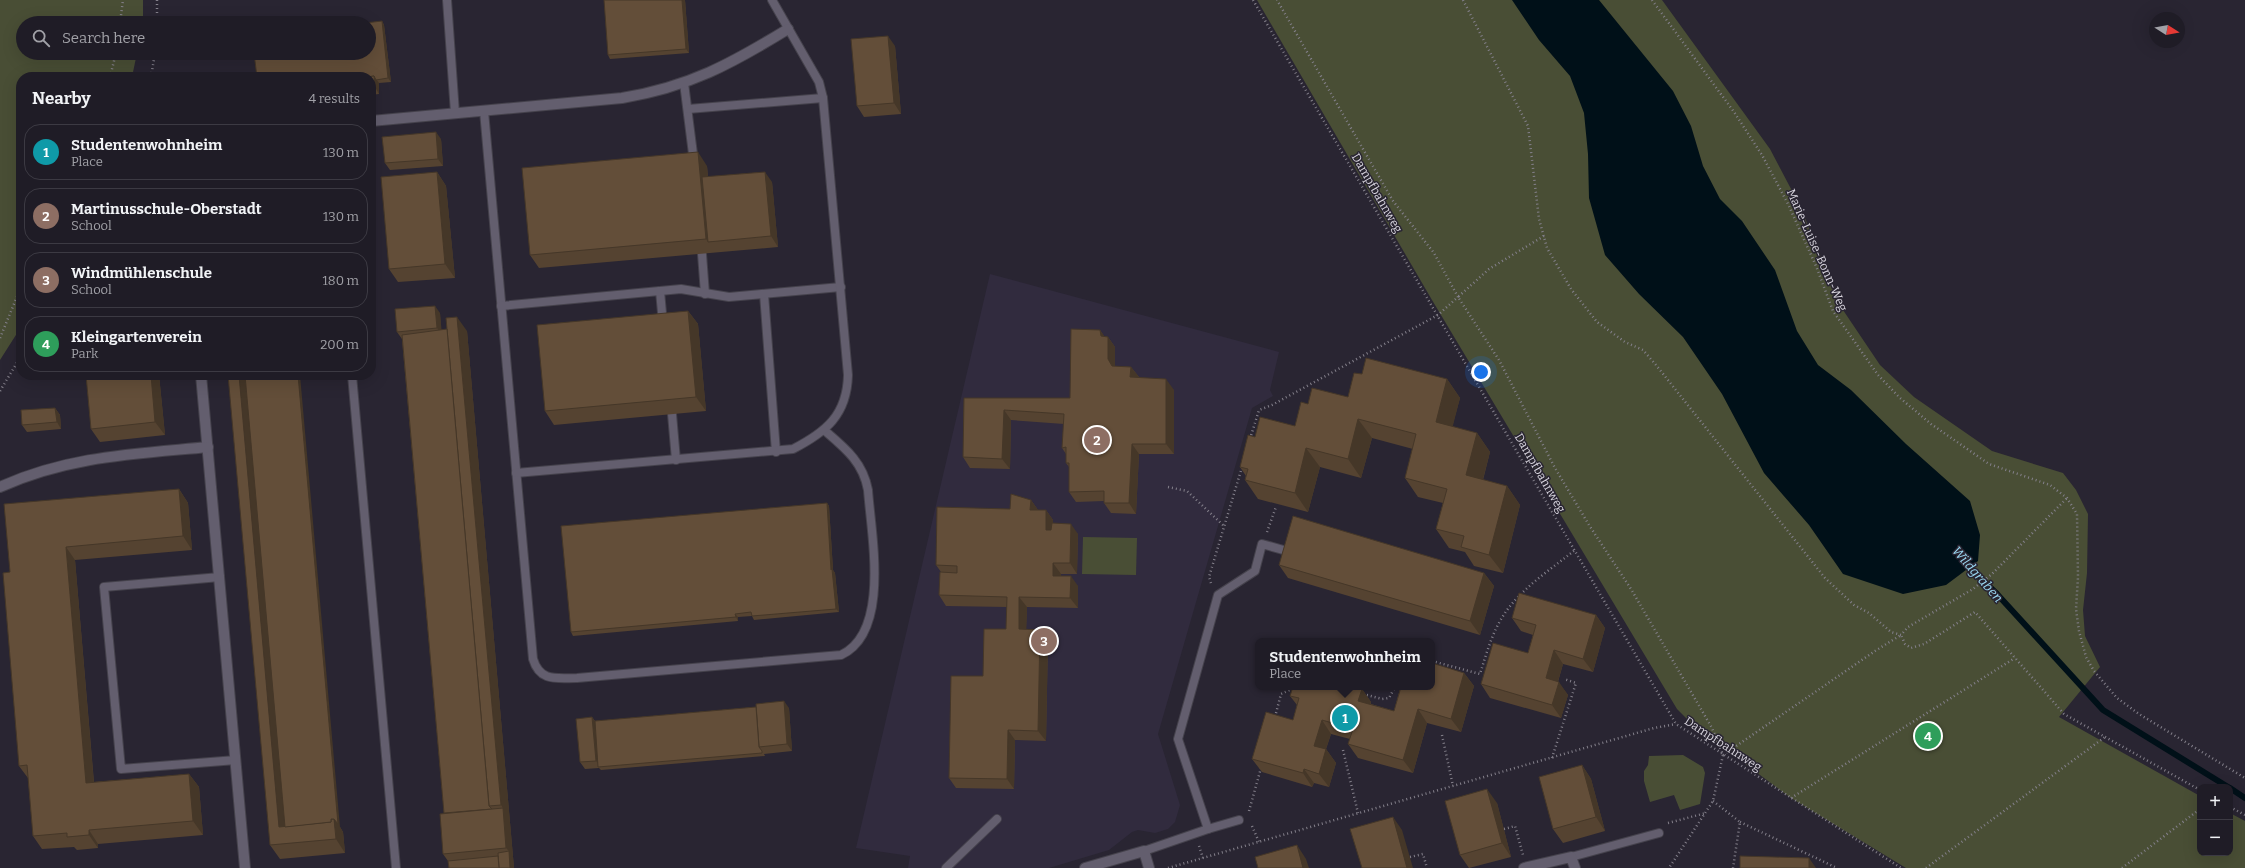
<!DOCTYPE html>
<html lang="en">
<head>
<meta charset="utf-8">
<style>
	body { margin:0; font-family:Bitter,serif; background:#2c2932; color:#f1f3f6 }
	.controls { position:absolute; right:12px; bottom:12px; display:grid; overflow:hidden; border-radius:8px; box-shadow:0 4px 16px #0002 }
	.controls button { width:36px; height:36px; display:grid; place-items:center; padding:0; border:0; border-bottom:1px solid #3c3a43; background:#1f1c26; color:#f1f3f6; font:20px sans-serif }
	.compass { position:absolute; left:2149px; top:12px; width:36px; height:36px; border-radius:50%; background:#1f1c26; box-shadow:0 4px 16px #0002; rotate:101deg }
	.you { position:absolute; left:1481px; top:372px; width:14px; height:14px; margin:-10px; border:3px solid #fff; border-radius:50%; background:#1a73e8; box-shadow:0 0 0 6px #1a73e833 }
	.badge { display:grid; place-items:center; width:26px; height:26px; border-radius:50%; background:#5cc7e7; color:#fff; font-size:13px; font-weight:700 }
	.pin { position:absolute; translate:-50% -50%; border:2px solid #fff; box-shadow:0 1px 4px #0006 }
	.popup { position:absolute; left:1255px; top:638px; width:180px; height:52px; box-sizing:border-box; display:grid; place-content:center; border-radius:8px; background:#1f1c26; filter:drop-shadow(0 1px 3px #0005); font-size:13px; white-space:nowrap; color:#a1a1a7 }
	.popup b { font-size:15px; color:#f1f3f6 }
	.popup::after { content:''; position:absolute; left:50%; top:100%; margin-left:-8px; border:8px solid transparent; border-top-color:#1f1c26 }
	.list { margin:0; padding:0; list-style:none }
	h2 { display:flex; justify-content:space-between; align-items:center; height:52px; margin:0; padding:0 16px; font-size:17px }
	h2 small { font-size:13px; font-weight:400; color:#a1a1a7 }
	.list li { display:grid; grid-template-columns:26px 1fr auto; gap:12px; align-items:center; box-sizing:border-box; height:56px; margin:0 8px 8px; padding:0 8px; border:1px solid #3c3a43; border-radius:16px }
	.list b { display:block; font-size:15px; white-space:nowrap }
	.list p { margin:0; font-size:13px; white-space:nowrap; color:#a1a1a7 }
	.list em { font-size:13px; font-style:normal; color:#a1a1a7 }
	.icon { flex:none; width:22px; height:22px; fill:none; stroke:currentColor; stroke-width:2; stroke-linecap:round; stroke-linejoin:round }
	.map { position:relative; flex:none; width:2245px; height:868px; overflow:hidden }
	.search { position:absolute; background:#1f1c26; box-shadow:0 4px 16px #0002; left:16px; top:16px; width:360px; height:44px; display:flex; align-items:center; gap:10px; box-sizing:border-box; padding:0 14px; border-radius:22px; color:#a1a1a7; font-size:15px }
	.panel { position:absolute; background:#1f1c26; box-shadow:0 4px 16px #0002; left:16px; top:72px; width:360px; height:308px; border-radius:16px }
	.map>svg:first-child { display:block }
</style>
</head>
<body>
<div class="map">
<svg width="2245" height="868" viewBox="0 0 2245 868">
	<rect width="100%" height="100%" fill="#292532"/>
	<polygon fill="#312b3e" points="990,274 1279,352 1270,390 1273,396 1252,408 1158,734 1180,805 1175,822 1168,829 1155,833 1138,830 1132,832 1109,850 1049,868 908,868 910,856 856,848"/>
	<g fill="#494e35">
		<polygon points="0,0 143,0 143,23 23,23 23,53 137,53 132,77 21,77 21,327 0,360"/>
		<polygon points="1257,0 1662,0 1770,149 1800,206 1843,310 1880,365 1914,397 1992,451 2063,473 2076,490 2088,514 2087,573 2083,610 2085,636 2100,667 2059,717 2200,796 2200,853 2230,853 2230,813 2245,821 2245,868 1906,868 1791,798 1695,727 1677,709 1432,300"/>
		<polygon points="1083,537 1137,538 1136,575 1082,574"/>
		<polygon points="1683,755 1703,767 1705,773 1700,804 1680,810 1674,795 1650,802 1644,781 1644,771 1648,765 1649,756"/>
	</g>
	<polygon fill="#001018" points="1512,0 1599,0 1673,91 1691,126 1703,166 1720,199 1742,221 1775,270 1797,331 1818,365 1851,390 1906,444 1970,501 1980,535 1978,561 1946,585 1903,594 1843,574 1809,525 1764,473 1722,394 1683,337 1639,294 1605,255 1589,198 1588,154 1584,113 1570,76 1539,40"/>
	<g fill="none" stroke-linecap="round" stroke-linejoin="round">
		<g stroke="#001018" stroke-width="6">
			<polyline points="1965,560 1969,567 1997,594 2103,710 2228,787"/>
			<polyline points="2230,788 2245,798"/>
		</g>
		<defs>
			<g id="service">
				<polyline points="447,0 455,113"/>
				<polyline points="684,83 694,162"/>
				<polyline points="688,109 823,98"/>
				<path d="M484 111 533 659C540 682 556 678 577 678L841 655C891 632 871 534 868 490 863 462 845 448 824 430"/>
				<polyline points="702,254 705,294"/>
				<polyline points="660,291 663,324"/>
				<polyline points="764,294 776,452"/>
				<polyline points="501,306 681,289 729,297 841,287"/>
				<polyline points="352,375 396,868"/>
				<polyline points="672,414 676,460"/>
				<path d="M516 473 793 449C826 432 847 415 848 375L823 98 819 82 772 0"/>
				<polyline points="220,577 104,587 121,769 236,760"/>
				<polyline points="1208,829 1239,820"/>
				<polyline points="1144,851 1208,829 1178,739 1218,595 1255,571 1262,544 1294,553"/>
				<polyline points="1571,857 1659,833"/>
				<polyline points="946,868 997,819"/>
			</g>
			<g id="minor">
				<path d="M371 121 622 98C689 87 731 64 788 29"/>
				<polyline points="201,375 245,868"/>
				<path d="M0 487C68 456 135 454 208 447"/>
				<polyline points="1085,868 1144,851 1149,868"/>
				<polyline points="1524,868 1571,857 1575,868"/>
			</g>
		</defs>
		<use href="#service" stroke="#45424c" stroke-width="10"/>
		<use href="#minor" stroke="#45424c" stroke-width="12"/>
		<g stroke="#84808b" stroke-width="2.5" stroke-dasharray="1 3" stroke-linecap="butt">
			<polyline points="157,0 157,23"/>
			<polyline points="1253,0 1676,724 1901,868"/>
			<polyline points="1463,0 1528,126 1539,219 1547,248 1571,289 1597,322 1625,342 1643,350 1656,365 1825,578 1854,605 1869,613 1891,632 1901,635 1908,627 1973,589 1992,574 2067,498"/>
			<polyline points="1652,0 1734,112 1762,155 1788,204 1816,266 1833,311 1878,375 1900,398 1931,424 1989,464 2050,485 2067,498 2077,514 2078,577 2076,609 2079,631 2086,657 2094,671 2117,698 2139,714 2245,778"/>
			<polyline points="120,23 123,0"/>
			<polyline points="110,77 116,53"/>
			<polyline points="151,77 155,53"/>
			<polyline points="1544,236 1489,269 1458,297 1499,360 1555,468 1589,525 1631,589 1712,728 1723,755 1713,801 1669,868"/>
			<polyline points="0,338 21,287"/>
			<polyline points="0,391 21,356"/>
			<polyline points="1250,439 1259,410 1272,405 1438,315 1458,297 1434,253 1393,201 1277,0"/>
			<polyline points="1168,487 1187,491 1224,526"/>
			<polyline points="1267,532 1276,507"/>
			<polyline points="1211,583 1209,577 1242,467"/>
			<path d="M1432 661 1480 674C1486 655 1492 633 1503 616 1520 589 1550 570 1575 550"/>
			<polyline points="1363,694 1382,699 1389,698 1395,687"/>
			<polyline points="1275,717 1281,694 1296,687"/>
			<polyline points="1442,735 1453,786"/>
			<polyline points="1343,750 1358,813"/>
			<polyline points="1723,755 1875,651 1901,635 1905,644 1911,648 1924,644 1975,612 2064,714 2200,790"/>
			<polyline points="1552,758 1576,683 1564,679"/>
			<polyline points="1791,798 2015,658"/>
			<polyline points="1713,801 1740,822 1733,868"/>
			<polyline points="2230,807 2245,815"/>
			<polyline points="1249,811 1261,768"/>
			<polyline points="1740,822 1837,868"/>
			<polyline points="1668,823 1706,813"/>
			<polyline points="1252,826 1259,842"/>
			<polyline points="1504,829 1515,826 1523,855"/>
			<polyline points="1199,846 1203,858"/>
			<polyline points="1410,857 1423,854 1427,868"/>
			<polyline points="1168,868 1654,728 1676,724"/>
			<polyline points="1926,868 2105,737"/>
			<polyline points="2122,868 2200,809"/>
		</g>
		<use href="#service" stroke="#635e6e" stroke-width="8"/>
		<use href="#minor" stroke="#635e6e" stroke-width="10"/>
	</g>
	<g fill="#554331">
		<polygon points="685,0 689,53 610,59 608,55"/>
		<polygon points="382,21 384,25 391,82 379,83 379,94 371,95 371,77"/>
		<polygon points="895,46 901,114 864,117 857,106"/>
		<polygon points="441,139 443,166 390,170 385,163"/>
		<polygon points="707,166 708,177 772,182 778,247 539,268 530,255"/>
		<polygon points="437,172 446,186 455,278 398,282 389,269"/>
		<polygon points="688,311 698,324 706,411 554,425 545,411"/>
		<polygon points="440,313 441,330 467,331 514,868 449,868 448,861 443,854 444,813 402,339 397,332"/>
		<polygon points="1100,330 1104,336 1108,337 1115,347 1115,366 1131,367 1139,377 1174,390 1174,454 1139,454 1136,514 1111,513 1104,503 1104,501 1076,502 1069,492 1069,467 1066,463 1066,454 1062,448 1064,424 1011,420 1010,469 970,468 963,457 964,398 1070,398"/>
		<polygon points="1362,374 1447,379 1460,398 1452,427 1477,433 1490,452 1483,480 1507,486 1520,505 1503,573 1474,566 1465,552 1449,548 1436,529 1443,503 1418,497 1405,478 1413,449 1372,438 1361,478 1320,467 1308,512 1258,499 1245,480 1246,476 1240,467 1255,437 1295,426 1308,404 1348,397"/>
		<polygon points="86,375 159,375 165,435 100,442 91,429"/>
		<polygon points="55,408 60,415 61,429 27,432 22,425"/>
		<polygon points="179,489 188,503 192,550 75,560 94,782 189,774 199,787 203,835 98,844 98,848 77,850 74,847 42,849 33,836 28,778 19,766 10,572"/>
		<polygon points="1031,500 1038,510 1046,510 1053,520 1053,523 1078,534 1077,574 1061,574 1061,576 1078,586 1078,608 1027,607 1026,629 1040,630 1048,640 1046,741 1015,740 1014,789 956,788 949,778 983,676 1006,629 1007,607 946,606 939,595 941,572 936,565"/>
		<polygon points="827,503 829,506 833,570 835,573 839,612 754,620 752,616 738,617 738,621 573,636 571,632"/>
		<polygon points="1279,565 1484,573 1494,586 1480,635 1288,578"/>
		<polygon points="1596,615 1605,628 1593,672 1563,664 1558,682 1568,695 1561,718 1490,698 1481,684 1528,653 1533,635 1521,631 1512,618"/>
		<polygon points="1464,673 1474,686 1461,732 1427,723 1413,773 1358,758 1348,744 1350,739 1331,734 1326,749 1336,763 1329,787 1314,783 1312,787 1262,772 1252,759 1293,720 1297,705 1290,696 1362,689 1371,702 1371,704 1394,711 1400,689 1399,687 1432,687"/>
		<polygon points="756,707 789,708 792,751 764,754 765,756 601,770 599,768 585,769 580,762 592,717 595,721"/>
		<polygon points="1582,765 1591,779 1605,831 1563,843 1553,829"/>
		<polygon points="1497,803 1511,857 1469,868 1460,855"/>
		<polygon points="340,827 343,832 345,853 280,859 270,845"/>
	</g>
	<g fill="#453728">
		<polygon points="682,0 685,0 689,53 686,49"/>
		<polygon points="382,21 384,25 391,82 388,78"/>
		<polygon points="888,36 895,46 901,114 894,103"/>
		<polygon points="374,76 379,83 379,94 375,87"/>
		<polygon points="436,132 441,139 443,166 438,159"/>
		<polygon points="698,152 707,166 714,242 708,242 706,239"/>
		<polygon points="437,172 446,186 455,278 445,264"/>
		<polygon points="765,172 772,182 778,247 771,236"/>
		<polygon points="435,306 440,313 442,335 437,328"/>
		<polygon points="688,311 698,324 706,411 696,397"/>
		<polygon points="457,317 467,331 514,868 510,868 509,851 506,848 503,808 501,805"/>
		<polygon points="1100,330 1107,340 1101,336"/>
		<polygon points="1108,337 1115,347 1115,369 1112,366 1108,359"/>
		<polygon points="1131,367 1139,377 1130,377"/>
		<polygon points="151,375 159,375 165,435 155,422"/>
		<polygon points="239,375 247,375 288,837 279,827"/>
		<polygon points="298,375 300,375 340,827 343,832 345,853 336,839"/>
		<polygon points="1166,379 1174,390 1174,454 1166,444"/>
		<polygon points="1447,379 1460,398 1449,441 1436,422"/>
		<polygon points="55,408 60,415 61,429 57,422"/>
		<polygon points="1004,410 1011,420 1010,469 1002,459"/>
		<polygon points="1358,419 1372,438 1361,478 1348,459"/>
		<polygon points="1477,433 1490,452 1479,494 1466,475"/>
		<polygon points="1132,444 1139,454 1136,514 1129,503"/>
		<polygon points="1306,448 1320,467 1308,512 1295,493"/>
		<polygon points="1507,486 1520,505 1503,573 1489,555"/>
		<polygon points="179,489 188,503 192,550 183,536"/>
		<polygon points="1031,500 1038,510 1030,510"/>
		<polygon points="827,503 829,506 833,570 835,573 839,612 836,609 831,570"/>
		<polygon points="1046,510 1053,520 1053,541 1046,530"/>
		<polygon points="1071,524 1078,534 1077,574 1070,563"/>
		<polygon points="66,547 75,560 95,796 86,783"/>
		<polygon points="1053,563 1061,574 1060,586 1053,576"/>
		<polygon points="1484,573 1494,586 1480,635 1470,621"/>
		<polygon points="1071,576 1078,586 1078,608 1070,598"/>
		<polygon points="1019,597 1027,607 1026,640 1019,629"/>
		<polygon points="735,614 738,617 738,621 736,617"/>
		<polygon points="1596,615 1605,628 1593,672 1583,659"/>
		<polygon points="1040,630 1048,640 1046,741 1038,731"/>
		<polygon points="1554,650 1563,664 1555,691 1546,678"/>
		<polygon points="1464,673 1474,686 1461,732 1451,719"/>
		<polygon points="1559,682 1568,695 1561,718 1552,705"/>
		<polygon points="1362,689 1371,702 1368,714 1358,701"/>
		<polygon points="784,701 789,708 792,751 787,744"/>
		<polygon points="1418,709 1427,723 1413,773 1403,760"/>
		<polygon points="592,717 597,724 600,766 596,761"/>
		<polygon points="1322,720 1331,734 1326,749 1336,763 1329,787 1319,774 1314,746"/>
		<polygon points="1008,730 1015,740 1014,789 1007,779"/>
		<polygon points="1582,765 1591,779 1605,831 1596,817"/>
		<polygon points="1304,769 1314,783 1312,787 1303,773"/>
		<polygon points="189,774 199,787 203,835 193,821"/>
		<polygon points="1487,789 1497,803 1511,857 1502,843"/>
		<polygon points="1393,817 1402,830 1413,868 1407,868"/>
		<polygon points="89,830 98,844 98,848 89,835"/>
		<polygon points="1297,845 1306,859 1309,868 1303,868"/>
		<polygon points="1809,858 1816,868 1809,868"/>
	</g>
	<g fill="#634e39" stroke="#453728">
		<polygon points="604,0 682,0 686,49 608,55"/>
		<polygon points="382,21 388,78 376,80 374,76 367,77 257,77 254,53 369,53 369,23 365,23"/>
		<polygon points="888,36 894,103 857,106 851,39"/>
		<polygon points="374,76 375,87 371,88 371,77 367,77"/>
		<polygon points="436,132 438,159 385,163 382,137"/>
		<polygon points="698,152 706,239 530,255 522,168"/>
		<polygon points="437,172 445,264 389,269 381,177"/>
		<polygon points="765,172 771,236 708,242 702,177"/>
		<polygon points="435,306 437,328 397,332 395,309"/>
		<polygon points="688,311 696,397 545,411 537,325"/>
		<polygon points="457,317 501,805 489,806 446,318"/>
		<polygon points="447,329 489,806 492,809 444,813 402,335"/>
		<polygon points="1071,329 1100,330 1101,336 1108,337 1108,359 1112,366 1131,367 1130,377 1166,379 1166,444 1132,444 1129,503 1104,503 1104,491 1069,492 1069,463 1066,463 1066,447 1062,448 1064,414 1004,410 1002,459 963,457 964,398 1070,398"/>
		<polygon points="1366,358 1447,379 1436,422 1477,433 1466,475 1507,486 1489,555 1461,547 1464,536 1436,529 1447,489 1405,478 1416,434 1358,419 1348,459 1306,448 1295,493 1245,480 1248,469 1240,467 1248,435 1255,437 1260,417 1295,426 1301,402 1308,404 1312,388 1348,397 1354,373 1362,374"/>
		<polygon points="86,375 151,375 155,422 91,429"/>
		<polygon points="228,375 239,375 279,827 331,822 331,819 334,819 336,839 270,845"/>
		<polygon points="245,375 298,375 338,824 334,819 331,819 331,822 285,827"/>
		<polygon points="55,408 57,422 22,425 21,410"/>
		<polygon points="179,489 183,536 66,547 86,783 189,774 193,821 89,830 89,835 67,837 67,833 33,836 27,765 19,766 3,573 10,572 4,504"/>
		<polygon points="1011,494 1031,500 1030,510 1046,510 1046,530 1051,530 1052,523 1071,524 1070,563 1053,563 1053,576 1071,576 1070,598 1019,597 1019,629 1040,630 1038,731 1008,730 1007,779 949,778 951,676 983,676 984,629 1006,629 1007,597 939,595 940,572 957,573 957,566 936,565 937,507 1010,509"/>
		<polygon points="827,503 831,570 832,569 836,609 752,616 751,612 735,614 736,617 571,632 561,526"/>
		<polygon points="1293,516 1484,573 1470,621 1279,565"/>
		<polygon points="1519,593 1596,615 1583,659 1554,650 1546,678 1559,682 1552,705 1481,684 1493,643 1528,653 1536,625 1512,618"/>
		<polygon points="1432,663 1464,673 1451,719 1418,709 1403,760 1348,744 1353,729 1322,720 1314,746 1326,749 1319,774 1304,769 1303,773 1252,759 1266,712 1293,720 1299,698 1290,696 1293,687 1356,687 1362,689 1358,701 1394,711 1401,687 1432,687"/>
		<polygon points="784,701 787,744 759,747 756,704"/>
		<polygon points="756,707 759,747 762,751 762,753 598,767 595,721"/>
		<polygon points="592,717 596,761 580,762 576,719"/>
		<polygon points="1582,765 1596,817 1553,829 1539,777"/>
		<polygon points="1487,789 1502,843 1460,855 1445,801"/>
		<polygon points="503,808 506,848 443,854 440,814"/>
		<polygon points="1393,817 1407,868 1362,868 1350,829"/>
		<polygon points="1297,845 1303,868 1258,868 1255,857"/>
		<polygon points="509,851 510,868 499,868 498,853"/>
		<polygon points="498,856 499,868 449,868 448,861"/>
		<polygon points="1740,856 1809,858 1809,868 1740,868"/>
	</g>
	<g text-anchor="middle" stroke-width="3" stroke-linejoin="round" paint-order="stroke">
		<g font-size="12" fill="#d8d5de" stroke="#292532">
			<text transform="translate(1377 193) rotate(60)" y="4">Dampfbahnweg</text>
			<text transform="translate(1817 250) rotate(66)" y="4">Marie-Luise-Bonn-Weg</text>
			<text transform="translate(1540 473) rotate(60)" y="4">Dampfbahnweg</text>
			<text transform="translate(1723 744) rotate(33)" y="4">Dampfbahnweg</text>
		</g>
		<g font-size="13" font-style="italic" fill="#9ad8f2" stroke="#292532">
			<text transform="translate(1978 574) rotate(49)" y="5">Wildgraben</text>
		</g>
	</g>
</svg>
<div class="controls">
<button>+</button>
<button>−</button>
</div>
<svg class="compass" viewBox="-18 -18 36 36"><path d="M0-13l5 13h-10z" fill="#e53935"/><path d="M0 13l5-13h-10z" fill="#a1a1a7"/></svg>
<div class="you"></div>
<div class="pin badge" style="left:1345px;top:718px;background:#0f9aa8">1</div>
<div class="popup"><b>Studentenwohnheim</b>Place</div>
<div class="pin badge" style="left:1097px;top:440px;background:#8d6e63">2</div>
<div class="pin badge" style="left:1044px;top:641px;background:#8d6e63">3</div>
<div class="pin badge" style="left:1928px;top:736px;background:#2e9e5b">4</div>
<div class="search"><svg class="icon" aria-label="search" viewBox="0 0 24 24"><circle cx="10" cy="10" r="6"/><path d="M15 15l6 6"/></svg>Search here</div>
<section class="panel">
<h2>Nearby<small>4 results</small></h2>
<ul class="list">
<li><span class="badge" style="background:#0f9aa8">1</span><div><b>Studentenwohnheim</b><p>Place</p></div><em>130 m</em></li>
<li><span class="badge" style="background:#8d6e63">2</span><div><b>Martinusschule-Oberstadt</b><p>School</p></div><em>130 m</em></li>
<li><span class="badge" style="background:#8d6e63">3</span><div><b>Windmühlenschule</b><p>School</p></div><em>180 m</em></li>
<li><span class="badge" style="background:#2e9e5b">4</span><div><b>Kleingartenverein</b><p>Park</p></div><em>200 m</em></li>
</ul>
</section>
</div>
</body>
</html>
